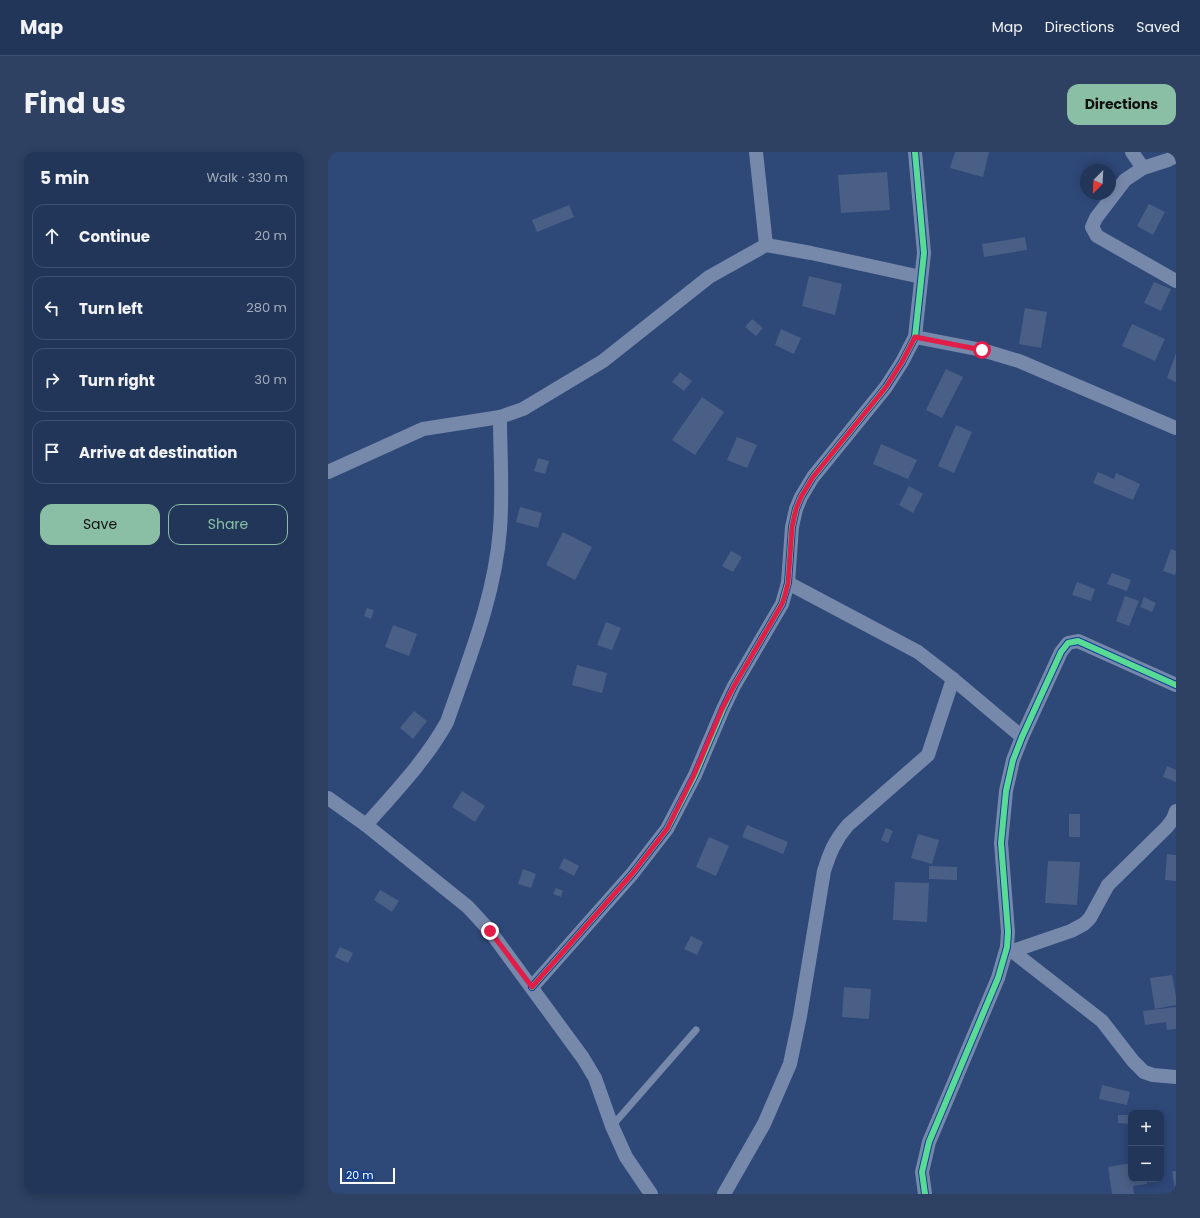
<!DOCTYPE html>
<html lang="en">
<head>
<meta charset="utf-8">
<style>
	body { margin:0; font-family:Poppins,sans-serif; background:#2e4163; color:#f1f3f6 }
	.controls { position:absolute; right:12px; bottom:12px; display:grid; overflow:hidden; border-radius:8px; box-shadow:0 2px 10px #0003 }
	.controls button { width:36px; height:36px; display:grid; place-items:center; padding:0; border:0; border-bottom:1px solid #3f5070; background:#22365a; color:#f1f3f6; font:20px sans-serif }
	.compass { position:absolute; left:752px; top:12px; width:36px; height:36px; border-radius:50%; background:#22365a; box-shadow:0 2px 10px #0003; rotate:204deg }
	.scale { position:absolute; left:12px; bottom:10px; width:55px; box-sizing:border-box; padding-left:4px; border:2px solid #fff; border-top:0; font-size:11px; line-height:14px; white-space:nowrap; color:#fff; -webkit-text-stroke:3px #0f3e97; paint-order:stroke }
	.stop { position:absolute; width:12px; height:12px; margin:-9px; border:3px solid #e11d48; border-radius:50%; background:#fff }
	.stop.end { background:#e11d48; border-color:#fff; box-shadow:0 1px 4px #0008 }
	.list { margin:0; padding:0; list-style:none }
	h2 { display:flex; justify-content:space-between; align-items:center; height:52px; margin:0; padding:0 16px; font-size:17px }
	h2 small { font-size:13px; font-weight:400; color:#a2abbb }
	.list li { display:grid; grid-template-columns:26px 1fr auto; gap:12px; align-items:center; box-sizing:border-box; height:64px; margin:0 8px 8px; padding:0 8px; border:1px solid #3f5070; border-radius:12px }
	.list b { display:block; font-size:15px; white-space:nowrap }
	.list em { font-size:13px; font-style:normal; color:#a2abbb }
	.actions { display:flex; gap:8px; padding:12px 16px }
	.actions a { flex:1; padding:9px 0; border:1px solid #8abfa5; border-radius:12px; text-align:center; font-size:14px; color:#8abfa5 }
	.actions .main { background:#8abfa5; color:#111 }
	.icon { flex:none; width:22px; height:22px; fill:none; stroke:currentColor; stroke-width:2; stroke-linecap:round; stroke-linejoin:round }
	.map { position:relative; flex:none; width:848px; height:1042px; overflow:hidden; border-radius:12px }
	header { display:flex; align-items:center; gap:24px; box-sizing:border-box; height:56px; padding:0 20px; background:#22365a; border-bottom:1px solid #3f5070 }
	header strong { font-size:19px }
	nav { display:flex; gap:22px; margin-inline-start:auto; font-size:14px }
	.intro { display:flex; align-items:center; justify-content:space-between; box-sizing:border-box; height:96px; padding:0 24px }
	h1 { margin:0; font-size:28px }
	.button { padding:10px 18px; border-radius:12px; background:#8abfa5; color:#111; font-size:14px; font-weight:700 }
	main { display:flex; gap:24px; padding:0 24px }
	aside { flex:1; background:#22365a; border-radius:12px; box-shadow:0 2px 10px #0003 }
	.map>svg:first-child { display:block }
</style>
</head>
<body>
<header>
<strong>Map</strong>
<nav><a>Map</a><a>Directions</a><a>Saved</a></nav>
</header>
<div class="intro"><h1>Find us</h1><a class="button">Directions</a></div>
<main>
<aside>
<h2>5 min<small>Walk · 330 m</small></h2>
<ul class="list">
<li><svg class="icon" aria-label="ahead" viewBox="0 0 24 24"><path d="M12 20V5M6 11l6-6 6 6"/></svg><div><b>Continue</b></div><em>20 m</em></li>
<li><svg class="icon" aria-label="left" viewBox="0 0 24 24"><path d="M17 20v-9H6M10 6l-5 5 5 5"/></svg><div><b>Turn left</b></div><em>280 m</em></li>
<li><svg class="icon" aria-label="right" viewBox="0 0 24 24"><path d="M7 20v-9h11M14 6l5 5-5 5"/></svg><div><b>Turn right</b></div><em>30 m</em></li>
<li><svg class="icon" aria-label="arrive" viewBox="0 0 24 24"><path d="M6 21V4h12l-3 4 3 4H6"/></svg><div><b>Arrive at destination</b></div></li>
</ul>
<div class="actions"><a class="main">Save</a><a>Share</a></div>
</aside>
<div class="map">
<svg width="848" height="1042" viewBox="0 0 848 1042">
	<rect width="100%" height="100%" fill="#2e4878"/>
	<g fill="#4a5f85">
		<polygon points="627,0 661,0 655,25 622,16"/>
		<polygon points="559,20 562,58 513,61 510,23"/>
		<polygon points="821,52 837,60 825,83 809,74"/>
		<polygon points="241,53 246,65 209,80 204,68"/>
		<polygon points="697,85 699,98 656,105 654,92"/>
		<polygon points="481,124 514,132 507,163 474,154"/>
		<polygon points="826,130 843,137 833,159 816,151"/>
		<polygon points="697,156 719,160 713,196 691,192"/>
		<polygon points="424,167 435,176 428,184 417,175"/>
		<polygon points="804,172 837,187 827,209 794,194"/>
		<polygon points="453,177 473,186 466,202 447,193"/>
		<polygon points="848,201 848,230 839,226"/>
		<polygon points="618,217 635,225 614,266 598,258"/>
		<polygon points="352,220 364,229 356,239 344,230"/>
		<polygon points="374,245 396,260 367,303 344,288"/>
		<polygon points="628,273 644,280 626,321 610,314"/>
		<polygon points="409,285 429,293 419,316 399,308"/>
		<polygon points="553,292 589,308 580,327 545,312"/>
		<polygon points="210,306 221,309 217,322 206,319"/>
		<polygon points="770,320 786,327 788,321 812,332 805,348 765,331"/>
		<polygon points="581,334 595,342 585,361 571,353"/>
		<polygon points="192,355 214,361 210,376 188,370"/>
		<polygon points="235,380 264,395 247,428 218,413"/>
		<polygon points="843,397 848,399 848,420 847,423 835,419"/>
		<polygon points="403,399 414,405 405,420 394,414"/>
		<polygon points="784,421 803,428 799,439 779,432"/>
		<polygon points="749,430 767,437 763,449 744,443"/>
		<polygon points="797,444 811,449 801,474 788,469"/>
		<polygon points="816,445 828,451 824,460 812,455"/>
		<polygon points="39,456 46,458 43,467 36,464"/>
		<polygon points="278,470 293,476 284,498 269,493"/>
		<polygon points="65,473 89,482 81,504 57,495"/>
		<polygon points="249,513 279,521 274,541 244,533"/>
		<polygon points="86,559 99,569 85,587 72,576"/>
		<polygon points="839,614 848,618 848,630 835,625"/>
		<polygon points="134,639 157,654 147,670 124,655"/>
		<rect x="741" y="662" width="11" height="23"/>
		<polygon points="419,673 460,690 455,702 414,685"/>
		<polygon points="558,676 565,679 560,691 553,688"/>
		<polygon points="590,682 611,688 604,712 583,706"/>
		<polygon points="381,685 401,694 388,724 368,715"/>
		<polygon points="839,702 848,703 848,729 837,728"/>
		<polygon points="236,706 251,714 246,724 231,716"/>
		<polygon points="720,709 752,710 749,753 717,751"/>
		<polygon points="601,714 629,715 629,728 601,727"/>
		<polygon points="195,717 208,722 203,736 190,732"/>
		<polygon points="567,730 601,731 599,770 565,768"/>
		<polygon points="228,736 235,739 233,745 225,742"/>
		<polygon points="52,738 71,749 64,760 46,748"/>
		<polygon points="363,784 375,790 369,803 356,797"/>
		<polygon points="12,795 25,801 20,811 7,805"/>
		<polygon points="844,823 848,845 848,853 827,857 822,826"/>
		<polygon points="516,835 543,837 541,867 514,865"/>
		<polygon points="848,855 848,877 839,878 838,870 817,873 815,859"/>
		<polygon points="774,933 802,940 799,953 771,947"/>
		<polygon points="790,963 803,963 803,972 790,971"/>
		<polygon points="803,1011 803,1027 819,1027 819,1032 805,1034 806,1042 784,1042 780,1015"/>
		<polygon points="844,1019 848,1019 848,1038 847,1038"/>
	</g>
	<g fill="none" stroke-linecap="round" stroke-linejoin="round">
		<polyline stroke="#7789ab" stroke-width="7" points="284,974 368,878"/>
		<g stroke="#7789ab" stroke-width="14">
			<polyline points="428,0 438,93"/>
			<polyline points="804,0 815,16"/>
			<polyline points="848,4 840,8 815,16 797,28 768,66 764,75 769,84 848,129"/>
			<polyline points="587,185 654,198 691,209 848,276"/>
			<polyline points="0,320 95,277 172,265 195,257 275,209 381,125 438,93 483,101 593,125"/>
			<polyline points="460,431 590,500 625,527 694,585"/>
			<polyline points="0,646 38,673 140,755 162,779 255,906 267,926 284,974 298,1005 323,1042"/>
			<path d="M38 673C67 640 98 608 119 570 141 507 167 444 172 377 175 340 172 302 172 265"/>
			<polyline points="679,795 774,869 805,909 816,920 825,923 848,925"/>
			<polyline points="685,799 743,779 756,772 762,766 780,733 839,675 845,667 848,659"/>
			<polyline points="204,835 304,722 339,677 367,623 395,557 406,534 454,452 460,431 464,375 468,357 473,345 485,325 558,235 574,210 587,185 596,101 587,0"/>
			<path d="M396 1042 436 972 462 912 472 864 496 719C502 700 507 688 520 673L600 603 625 527"/>
			<polyline points="597,1042 594,1020 601,990 670,826 679,795 680,780 673,691 678,639 685,608 694,585 733,500 740,491 750,489 848,533"/>
		</g>
		<defs>
			<g id="cycleway">
				<polyline points="204,835 304,722 339,677 367,623 395,557 406,534 454,452 460,431 464,375 468,357 473,345 485,325 558,235 574,210 587,185 596,101 587,0"/>
				<polyline points="597,1042 594,1020 601,990 670,826 679,795 680,780 673,691 678,639 685,608 694,585 733,500 740,491 750,489 848,533"/>
			</g>
		</defs>
		<use href="#cycleway" stroke="#0f3e97" stroke-width="8"/>
		<use href="#cycleway" stroke="#5adb95" stroke-width="6"/>
	</g>
	<g fill="none" stroke-linecap="round" stroke-linejoin="round">
		<polyline stroke="#e11d48" stroke-width="5" points="162,779 204,835 304,722 339,677 366,623 394,557 406,534 454,452 457,443 460,431 464,375 468,357 473,345 485,325 558,235 574,210 587,185 654,198"/>
	</g>
</svg>
<div class="controls">
<button>+</button>
<button>−</button>
</div>
<svg class="compass" viewBox="-18 -18 36 36"><path d="M0-13l5 13h-10z" fill="#e53935"/><path d="M0 13l5-13h-10z" fill="#a2abbb"/></svg>
<div class="scale">20 m</div>
<div class="stop" style="left:654px;top:198px"></div>
<div class="stop end" style="left:162px;top:779px"></div>
</div>
</main>
</body>
</html>
